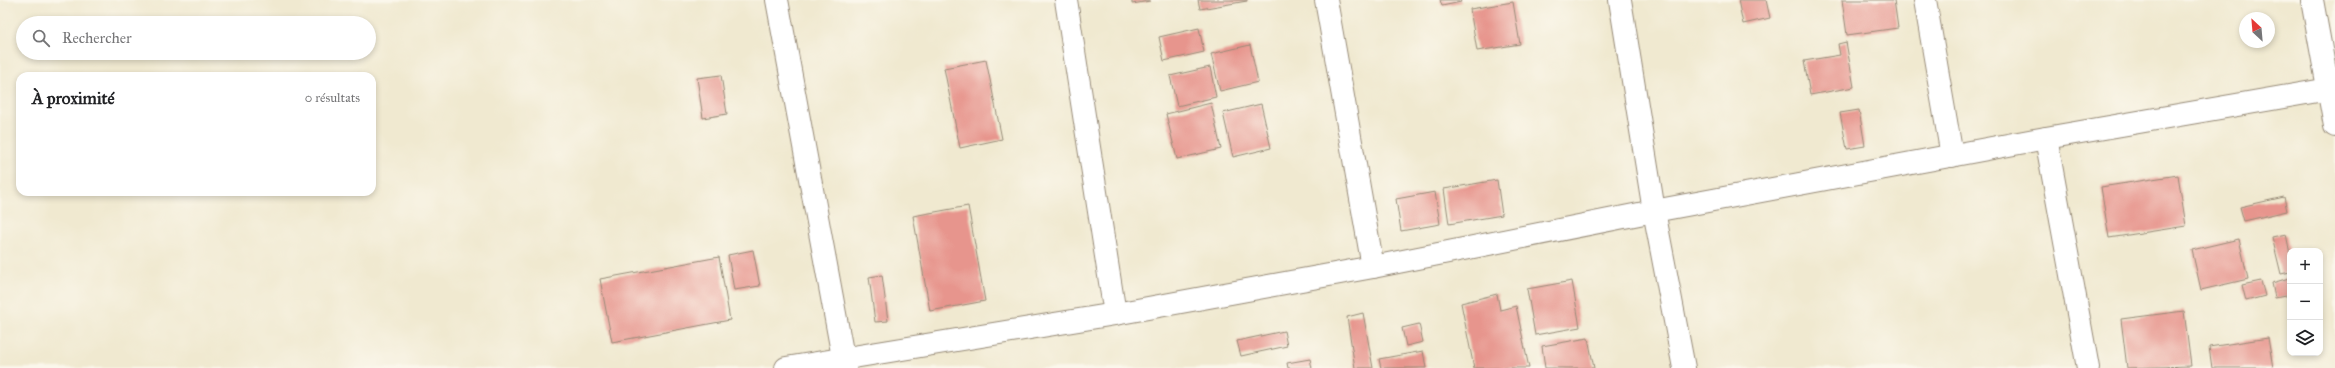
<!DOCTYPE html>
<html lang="fr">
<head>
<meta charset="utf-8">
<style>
	body { margin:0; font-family:"IM FELL Great Primer",serif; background:#f6f6f6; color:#202124 }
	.controls { position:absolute; right:12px; bottom:12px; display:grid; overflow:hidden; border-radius:8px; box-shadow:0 2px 6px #0003 }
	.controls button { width:36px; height:36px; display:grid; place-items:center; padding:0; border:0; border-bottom:1px solid #e0e0e0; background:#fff; color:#202124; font:20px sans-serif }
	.compass { position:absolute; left:2239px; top:12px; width:36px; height:36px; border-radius:50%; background:#fff; box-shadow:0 2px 6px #0003; rotate:334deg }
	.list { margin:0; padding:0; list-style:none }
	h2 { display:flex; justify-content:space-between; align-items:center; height:52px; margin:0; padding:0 16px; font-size:17px }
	h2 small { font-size:13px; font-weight:400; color:#757577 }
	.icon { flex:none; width:22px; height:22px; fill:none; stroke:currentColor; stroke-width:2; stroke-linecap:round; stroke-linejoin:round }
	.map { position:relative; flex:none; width:2335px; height:368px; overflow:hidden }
	.search { position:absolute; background:#fff; box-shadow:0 2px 6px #0003; left:16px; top:16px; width:360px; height:44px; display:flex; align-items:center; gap:10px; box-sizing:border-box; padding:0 14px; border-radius:22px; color:#757577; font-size:15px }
	.panel { position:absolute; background:#fff; box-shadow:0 2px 6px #0003; left:16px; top:72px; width:360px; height:124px; border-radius:12px }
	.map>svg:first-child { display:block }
</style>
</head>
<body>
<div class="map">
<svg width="2335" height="368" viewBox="0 0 2335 368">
	<rect width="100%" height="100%" fill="#fbf7ec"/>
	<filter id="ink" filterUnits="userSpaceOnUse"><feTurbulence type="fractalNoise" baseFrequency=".025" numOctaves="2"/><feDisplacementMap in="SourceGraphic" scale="8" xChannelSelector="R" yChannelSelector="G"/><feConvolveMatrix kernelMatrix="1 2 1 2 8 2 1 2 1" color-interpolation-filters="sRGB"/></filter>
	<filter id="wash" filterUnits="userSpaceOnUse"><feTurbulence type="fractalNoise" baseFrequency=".012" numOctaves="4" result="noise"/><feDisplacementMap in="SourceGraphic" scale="16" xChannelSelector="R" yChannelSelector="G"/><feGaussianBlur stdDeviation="0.9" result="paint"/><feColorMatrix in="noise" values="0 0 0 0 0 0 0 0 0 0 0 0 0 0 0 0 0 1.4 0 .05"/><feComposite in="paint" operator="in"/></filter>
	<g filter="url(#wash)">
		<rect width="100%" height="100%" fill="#f0e9d0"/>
		<g id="blocks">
			<g fill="#e7958d">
				<polygon points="1132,0 1150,0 1150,1 1132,4"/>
				<polygon points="1198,0 1247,0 1247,1 1200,9"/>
				<polygon points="1440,0 1460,0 1461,2 1442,6"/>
				<polygon points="1738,0 1766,0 1770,18 1743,24"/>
				<polygon points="1842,0 1894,0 1898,28 1847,35"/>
				<polygon points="1513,2 1520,44 1477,51 1470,9"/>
				<polygon points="1199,28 1204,52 1164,61 1159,37"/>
				<polygon points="1846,42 1854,87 1810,95 1804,61 1840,55 1838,44"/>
				<polygon points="1250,45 1258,82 1220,91 1211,54"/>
				<polygon points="986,60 1002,139 960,148 944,68"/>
				<polygon points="1210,67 1216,97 1177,106 1170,76"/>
				<polygon points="721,75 727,114 703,118 697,78"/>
				<polygon points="1211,103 1221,149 1177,159 1166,114"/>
				<polygon points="1261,104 1271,148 1233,157 1223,113"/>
				<polygon points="1859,110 1865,146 1847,149 1840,113"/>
				<polygon points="2178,175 2186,226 2109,238 2101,187"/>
				<polygon points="1497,180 1502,215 1449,224 1444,189"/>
				<polygon points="1435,192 1440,224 1401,231 1396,199"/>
				<polygon points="2284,197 2287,211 2244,221 2240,207"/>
				<polygon points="968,206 985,301 930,311 913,216"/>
				<polygon points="2286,234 2290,254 2290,272 2281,274 2272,237"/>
				<polygon points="2239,239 2248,279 2201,290 2192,250"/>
				<polygon points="753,250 760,286 734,290 728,255"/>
				<polygon points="719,257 730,320 612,342 600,279"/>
				<polygon points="882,275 888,321 875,322 869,277"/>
				<polygon points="2289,278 2290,295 2275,298 2272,283"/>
				<polygon points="1572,281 1580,327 1535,335 1527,289"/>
				<polygon points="2261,281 2265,296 2246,301 2242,285"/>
				<polygon points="1497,294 1500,310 1516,306 1529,368 1474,368 1461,303"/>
				<polygon points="2184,311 2191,366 2127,368 2121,319"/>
				<polygon points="1363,313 1373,368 1355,368 1347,317"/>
				<polygon points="1419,324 1423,342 1406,346 1402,328"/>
				<polygon points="1284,331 1287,346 1241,356 1237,341"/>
				<polygon points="1588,338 1594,368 1545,368 1542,346"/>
				<polygon points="2268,338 2273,368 2212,368 2209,347"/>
				<polygon points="1423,351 1426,368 1381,368 1379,359"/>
				<polygon points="1310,359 1312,368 1288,368 1287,363"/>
			</g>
		</g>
	</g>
	<g filter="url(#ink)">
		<use href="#blocks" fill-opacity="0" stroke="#968a77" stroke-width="1"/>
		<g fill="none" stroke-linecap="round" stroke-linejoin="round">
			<defs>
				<g id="minor">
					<polyline points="777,0 845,368"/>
					<polyline points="1066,0 1115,314"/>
					<polyline points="1326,0 1373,267"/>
					<polyline points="1620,0 1654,211 1684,368"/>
					<polyline points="1925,0 1952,156"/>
					<polyline points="2312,0 2335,126"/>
					<polyline points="2046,138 2088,368"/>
					<polyline points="786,368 1115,314 1373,267 1654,211 2046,138 2335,88"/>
				</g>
			</defs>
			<use href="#minor" stroke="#968a77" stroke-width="24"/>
			<use href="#minor" stroke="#fff" stroke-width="22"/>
		</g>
	</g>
</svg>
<div class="controls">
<button>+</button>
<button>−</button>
<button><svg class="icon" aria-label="layers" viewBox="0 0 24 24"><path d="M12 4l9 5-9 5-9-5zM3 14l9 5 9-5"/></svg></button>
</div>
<svg class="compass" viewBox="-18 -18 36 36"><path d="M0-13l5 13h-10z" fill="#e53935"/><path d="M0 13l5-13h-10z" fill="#757577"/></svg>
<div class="search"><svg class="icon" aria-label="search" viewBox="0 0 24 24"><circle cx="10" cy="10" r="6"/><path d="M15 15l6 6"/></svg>Rechercher</div>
<section class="panel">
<h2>À proximité<small>0 résultats</small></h2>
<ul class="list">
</ul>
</section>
</div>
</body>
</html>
